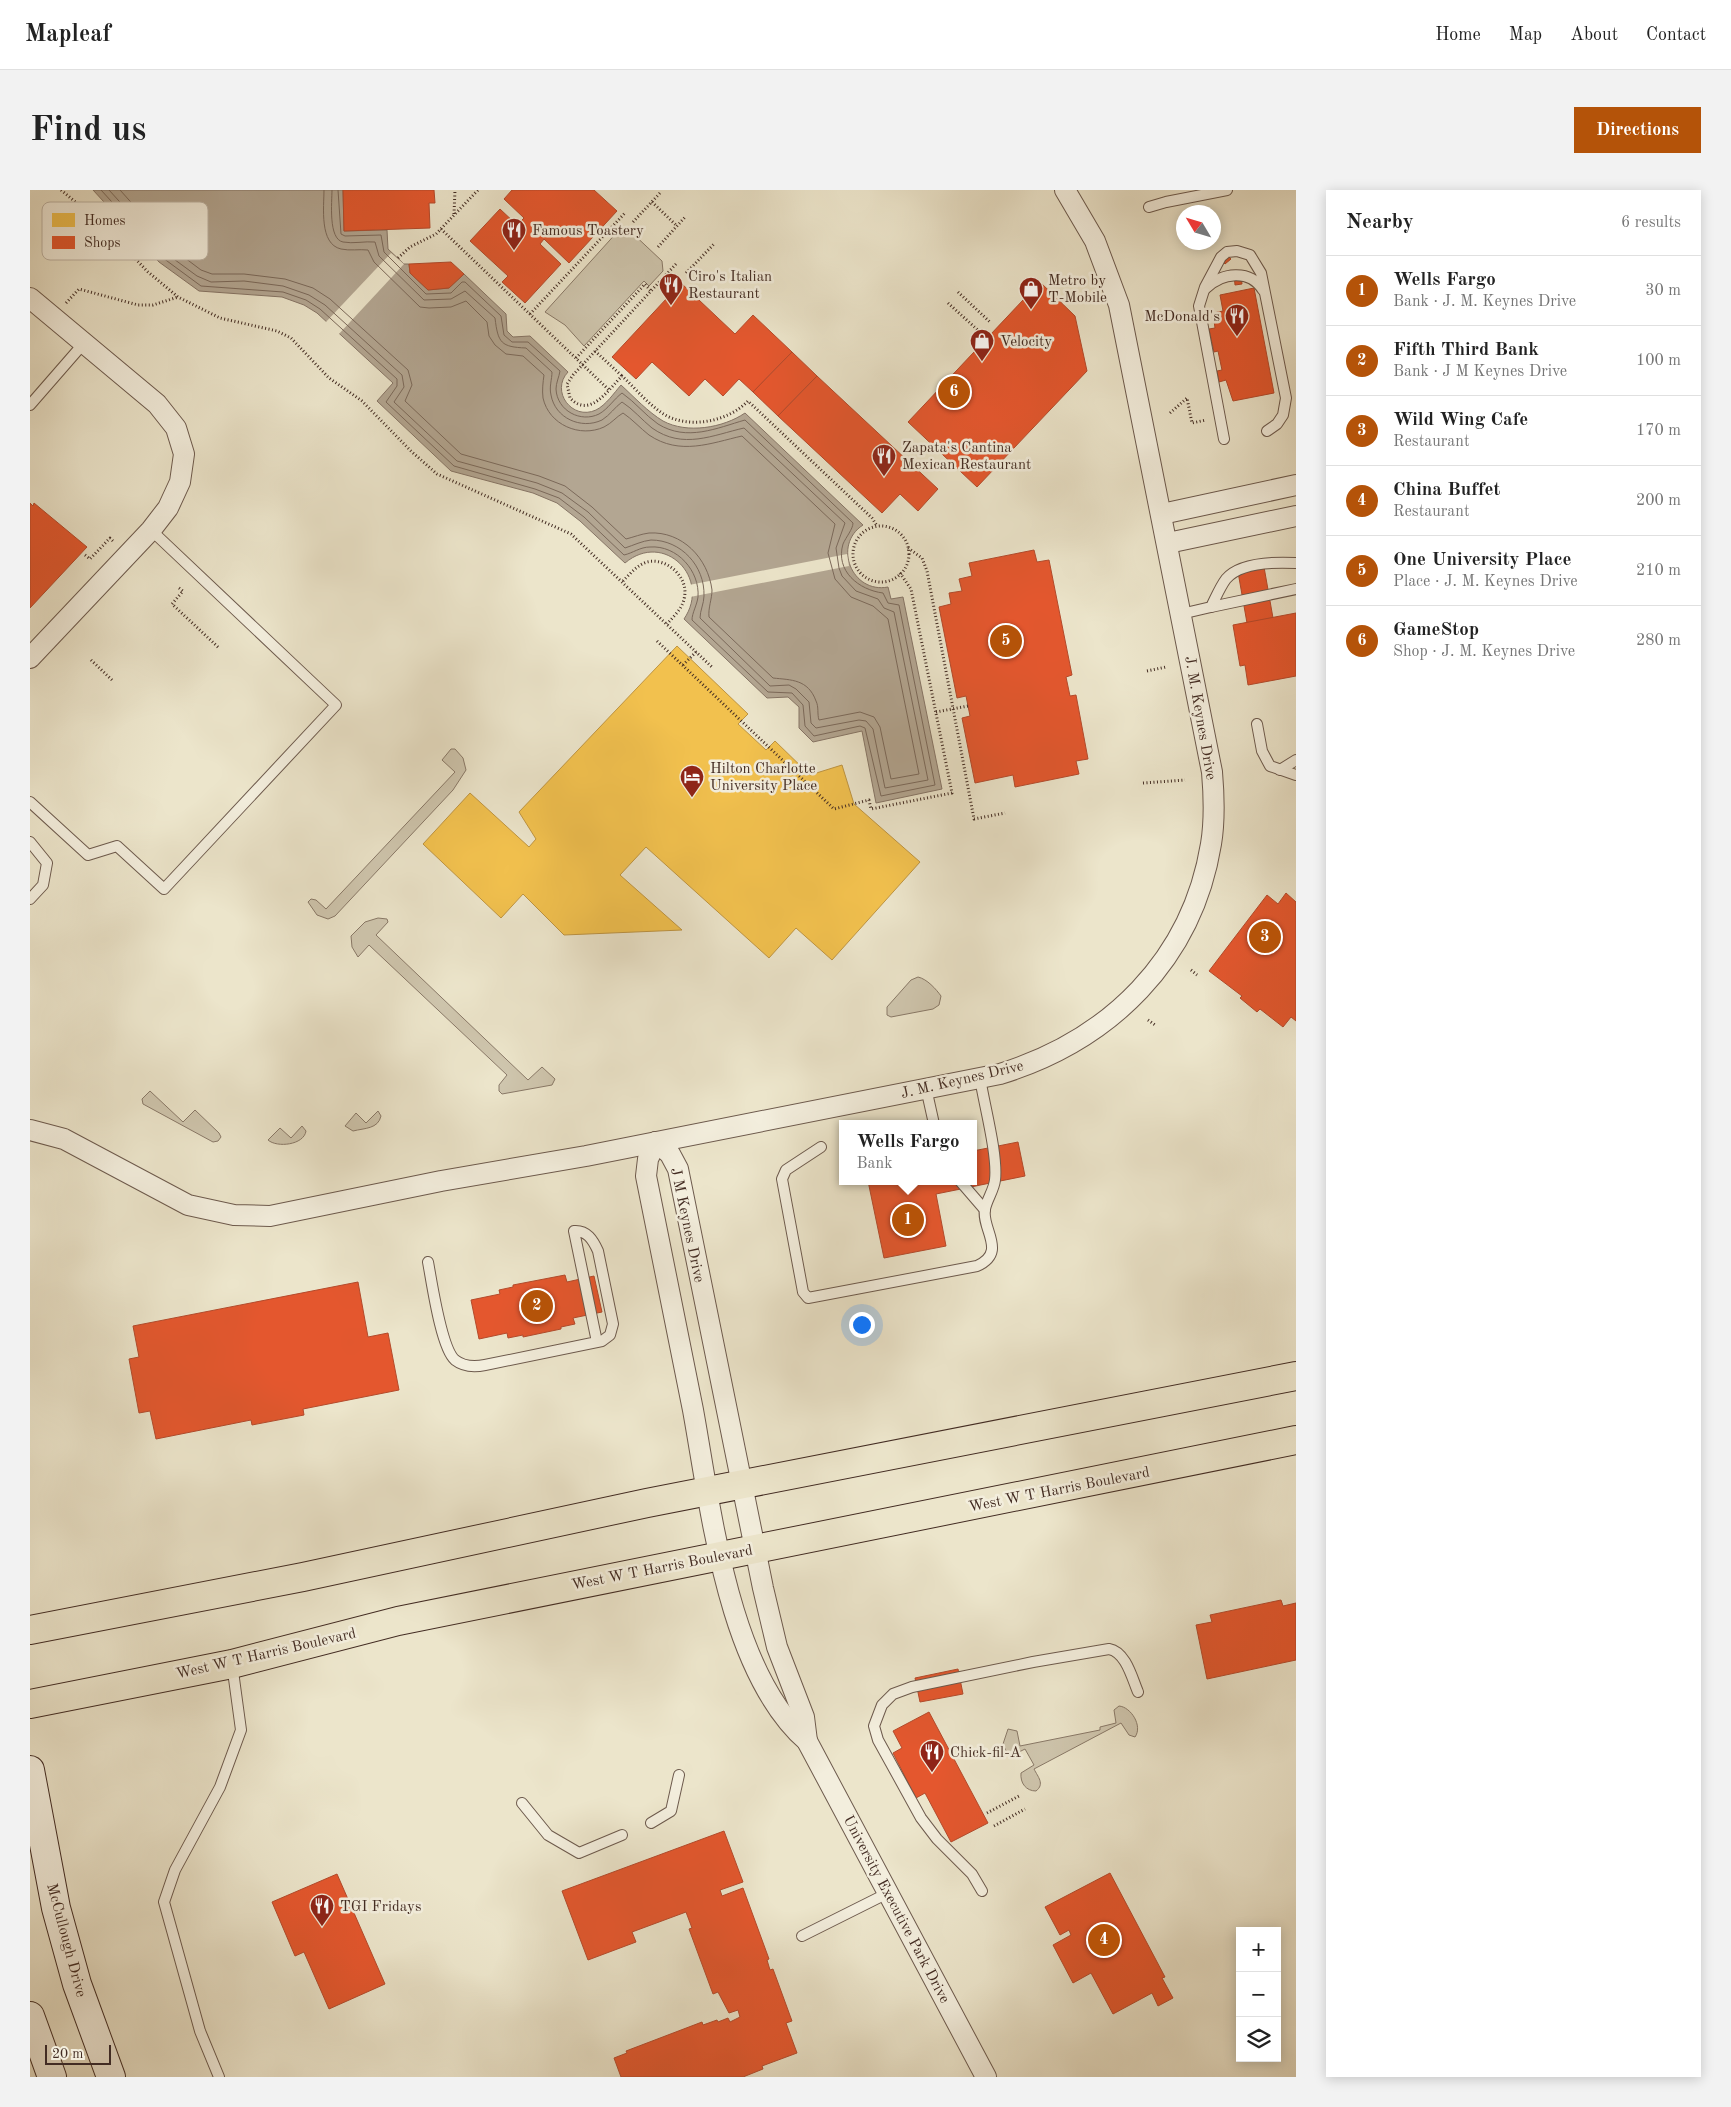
<!DOCTYPE html>
<html lang="en">
<head>
<meta charset="utf-8">
<style>
	body { margin:0; font-family:"Old Standard TT",serif; background:#f2f2f2; color:#222 }
	.controls { position:absolute; right:15px; bottom:15px; display:grid; overflow:hidden; border-radius:0px; box-shadow:0 2px 12px #0003 }
	.controls button { width:45px; height:45px; display:grid; place-items:center; padding:0; border:0; border-bottom:1px solid #e0e0e0; background:#fff; color:#222; font:25px sans-serif }
	.compass { position:absolute; left:1146px; top:15px; width:45px; height:45px; border-radius:50%; background:#fff; box-shadow:0 2px 12px #0003; rotate:308deg }
	.scale { position:absolute; left:15px; bottom:12px; width:66px; box-sizing:border-box; padding-left:5px; border:2px solid #432c23; border-top:0; font-size:14px; line-height:18px; white-space:nowrap; color:#432c23; -webkit-text-stroke:4px #f3eedd; paint-order:stroke }
	.you { position:absolute; left:831px; top:1134px; width:18px; height:18px; margin:-12px; border:4px solid #fff; border-radius:50%; background:#1a73e8; box-shadow:0 0 0 8px #1a73e833 }
	.badge { display:grid; place-items:center; width:32px; height:32px; border-radius:50%; background:#b45309; color:#fff; font-size:16px; font-weight:700 }
	.pin { position:absolute; translate:-50% -50%; border:2px solid #fff; box-shadow:0 1px 5px #0006 }
	.popup { position:absolute; left:809px; top:930px; width:138px; height:65px; box-sizing:border-box; display:grid; place-content:center; border-radius:0px; background:#fff; filter:drop-shadow(0 1px 4px #0005); font-size:16px; white-space:nowrap; color:#767676 }
	.popup b { font-size:19px; color:#222 }
	.popup::after { content:''; position:absolute; left:50%; top:100%; margin-left:-10px; border:10px solid transparent; border-top-color:#fff }
	.list { margin:0; padding:0; list-style:none }
	h2 { display:flex; justify-content:space-between; align-items:center; height:65px; margin:0; padding:0 20px; font-size:21px }
	h2 small { font-size:16px; font-weight:400; color:#767676 }
	.list li { display:grid; grid-template-columns:32px 1fr auto; gap:15px; align-items:center; box-sizing:border-box; height:70px; padding:0 20px; border-top:1px solid #e0e0e0 }
	.list b { display:block; font-size:19px; white-space:nowrap }
	.list p { margin:0; font-size:16px; white-space:nowrap; color:#767676 }
	.list em { font-size:16px; font-style:normal; color:#767676 }
	.icon { flex:none; width:28px; height:28px; fill:none; stroke:currentColor; stroke-width:2; stroke-linecap:round; stroke-linejoin:round }
	.map { position:relative; flex:none; width:1266px; height:1887px; overflow:hidden; border-radius:0px }
	header { display:flex; align-items:center; gap:30px; box-sizing:border-box; height:70px; padding:0 25px; background:#fff; border-bottom:1px solid #e0e0e0 }
	header strong { font-size:24px }
	nav { display:flex; gap:28px; margin-inline-start:auto; font-size:18px }
	.intro { display:flex; align-items:center; justify-content:space-between; box-sizing:border-box; height:120px; padding:0 30px }
	h1 { margin:0; font-size:35px }
	.button { padding:12px 22px; border-radius:0px; background:#b45309; color:#fff; font-size:18px; font-weight:700 }
	main { display:flex; gap:30px; padding:0 30px }
	aside { flex:1; background:#fff; border-radius:0px; box-shadow:0 2px 12px #0003 }
	.map>svg:first-child { display:block }
</style>
</head>
<body>
<header>
<strong>Mapleaf</strong>
<nav><a>Home</a><a>Map</a><a>About</a><a>Contact</a></nav>
</header>
<div class="intro"><h1>Find us</h1><a class="button">Directions</a></div>
<main>
<div class="map">
<svg width="1266" height="1887" viewBox="0 0 1266 1887">
	<rect width="100%" height="100%" fill="#ece5cb"/>
	<filter id="stains"><feTurbulence type="fractalNoise" baseFrequency=".004" numOctaves="4"/><feColorMatrix values="0 0 0 0 .2 0 0 0 0 .09 0 0 0 0 .02 0 0 0 .5 -.17"/></filter>
	<radialGradient id="worn" r=".72"><stop offset=".6" stop-color="#630" stop-opacity="0"/><stop offset="1" stop-color="#630" stop-opacity=".3"/></radialGradient>
	<g fill="#cfc6ae" stroke="#897968">
		<polygon points="589,40 599,40 632,71 633,81 619,96 614,91 554,156 535,135 515,122"/>
		<polygon points="421,559 425,559 433,568 436,580 423,600 305,726 298,729 287,725 278,712 281,709 286,710 296,719 425,582 412,570"/>
		<polygon points="348,728 357,729 358,732 346,745 498,890 512,877 525,889 522,895 472,904 469,901 469,895 477,885 339,755 328,767 322,757 321,746 335,732"/>
		<path d="M888 787C897 789 906 799 911 806L909 815 903 819 861 827 857 825V817L881 790Z"/>
		<polygon points="120,901 153,932 165,920 189,943 191,947 188,951 183,952 113,914 112,909"/>
		<path d="M348 921 351 926C348 939 335 938 323 941L315 936 326 923 336 933Z"/>
		<path d="M272 936 276 941C274 955 247 958 238 950L250 938 261 948Z"/>
		<path d="M1089 1516C1101 1517 1113 1536 1105 1547L1099 1545 1091 1533 1004 1579C1008 1587 1015 1594 1006 1601 996 1601 990 1593 991 1583L1004 1575 995 1559 985 1564 976 1561 973 1554 978 1539 987 1541 990 1556 1070 1540V1537L1086 1533 1084 1520Z"/>
	</g>
	<path fill="#b3a692" stroke="#867566" d="M63 0H313L314 41 357 40 358 59 374 74H379L380 83 398 100 419 98 434 84 476 124 477 141 483 147 500 146 538 182C520 201 542 231 566 220 576 215 584 203 591 195 604 207 618 222 633 231 657 244 693 238 715 223L833 335C802 355 822 404 858 397L861 409 873 407 912 599 846 613 832 541 783 552 769 538V517L758 507 737 508 654 429C682 388 634 340 595 373L550 331 527 313 503 303 421 281 347 211 363 193 287 123 274 115 252 107 169 101 129 72Z"/>
	<g fill="#ece5cb">
		<polygon points="361,63 374,74 308,145 295,133"/>
		<polygon points="817,364 819,376 660,407 659,395"/>
	</g>
	<polygon fill="#f2c14e" stroke="#be9441" points="647,456 718,524 708,534 736,560 745,551 780,585 812,575 824,614 890,672 802,770 766,738 739,768 616,657 590,685 652,740 534,745 493,704 471,728 393,654 440,603 499,657 506,649 489,622"/>
	<g fill="#e4572e" stroke="#b44a2b">
		<polygon points="313,0 404,0 405,13 399,13 400,38 314,41"/>
		<polygon points="482,0 564,0 587,21 539,73 514,49 510,54 531,74 495,113 472,92 478,86 440,51 470,19 487,35 494,28 474,9"/>
		<polygon points="1194,62 1201,69 1195,74 1189,67"/>
		<polygon points="421,72 434,84 419,98 398,100 380,83 379,74"/>
		<polygon points="1211,83 1212,94 1205,95 1204,84"/>
		<polygon points="1010,92 1045,126 1057,181 947,297 878,232"/>
		<polygon points="651,93 705,144 723,125 762,162 723,202 709,189 693,206 675,189 659,206 622,172 606,189 582,167"/>
		<polygon points="1224,98 1244,203 1203,211 1196,190 1189,192 1187,181 1192,180 1188,161 1184,162 1179,139 1185,138 1183,123 1193,121 1190,105"/>
		<polygon points="762,162 787,186 748,226 723,202"/>
		<polygon points="787,186 908,299 888,321 870,304 852,323 748,226"/>
		<polygon points="0,313 3,316 4,313 57,357 0,418"/>
		<polygon points="1004,360 1007,372 1019,370 1042,485 1036,487 1040,506 1046,505 1058,569 1046,571 1049,584 985,597 983,585 945,593 932,528 940,526 936,506 927,508 909,417 921,414 919,403 932,401 929,389 942,386 939,373"/>
		<polygon points="1234,377 1243,428 1217,433 1208,382"/>
		<polygon points="1266,423 1266,486 1218,495 1215,475 1210,476 1203,435"/>
		<polygon points="1256,703 1266,712 1266,831 1261,827 1253,837 1230,819 1227,822 1210,808 1212,806 1179,781 1237,705 1248,714"/>
		<polygon points="988,952 995,986 906,1004 916,1056 854,1068 838,991 943,991 943,961"/>
		<polygon points="535,1085 537,1092 564,1086 572,1122 543,1128 545,1134 531,1137 531,1139 493,1147 493,1145 478,1148 477,1143 449,1149 441,1110 470,1104 469,1100 483,1097 483,1095"/>
		<polygon points="328,1092 338,1147 358,1143 369,1200 273,1219 274,1225 222,1235 221,1230 126,1249 120,1221 109,1223 99,1169 109,1167 103,1136"/>
		<polygon points="1251,1410 1253,1416 1266,1413 1266,1470 1177,1489 1166,1435 1182,1432 1180,1425"/>
		<polygon points="928,1479 933,1504 890,1512 885,1488"/>
		<polygon points="899,1522 958,1633 921,1652 895,1603 886,1608 863,1563 872,1558 863,1541"/>
		<polygon points="694,1641 713,1692 690,1700 692,1706 713,1698 739,1769 737,1770 740,1780 743,1779 762,1831 756,1833 767,1863 732,1876 733,1879 713,1887 591,1887 584,1868 597,1863 596,1861 672,1832 673,1835 687,1830 688,1832 698,1828 700,1832 710,1827 708,1820 699,1823 688,1802 683,1804 659,1739 662,1738 656,1722 602,1742 606,1752 558,1770 532,1701"/>
		<polygon points="1080,1683 1135,1787 1132,1788 1143,1808 1128,1816 1122,1803 1083,1824 1061,1783 1043,1793 1023,1755 1041,1745 1039,1740 1030,1745 1015,1717"/>
		<polygon points="307,1684 355,1794 299,1819 274,1762 265,1766 242,1712"/>
	</g>
	<g fill="none" stroke-linecap="round" stroke-linejoin="round">
		<g stroke="#7b695a" stroke-width="1">
			<path d="M71 0 133 68 171 96 253 102 276 110 290 119 367 189V196L356 212 424 276 505 299 529 308 554 327 594 365C603 363 610 357 620 357 647 355 670 381 668 407 667 415 662 423 662 430L738 502 762 503 773 515 775 536 784 546 830 536 835 538 851 606 905 595 869 415 858 413 853 403C829 400 805 381 813 354 816 347 823 339 823 333L715 230C687 238 657 252 628 234 615 225 605 212 592 203 584 209 578 219 569 224 551 233 527 221 526 199 526 193 529 187 530 181L498 152H482L474 145 471 126 435 92H432L421 103 396 104 354 62 351 45 315 46 311 44 308 0"/>
			<path d="M79 0 137 64 167 86 181 92 214 91 253 96 279 105 295 115 372 185 374 197 364 212 427 271 507 293 532 303 558 322 595 358C604 355 612 351 621 350 651 350 675 376 674 406 674 413 670 421 670 428L740 496 759 495 766 499 779 512 781 533 786 538 829 530 836 531 843 539 855 598 898 590 864 422 854 418 848 409 826 401 812 386 809 378 806 358 815 333 714 238C683 245 653 260 622 238 612 230 603 219 592 212 585 217 580 225 572 230 551 240 525 228 521 205 519 197 522 189 522 182L496 158C471 157 468 153 465 128L435 101 421 109 394 110 349 66 345 52C335 51 323 54 313 52 298 49 302 12 302 0"/>
			<path d="M90 0 143 59 171 80 182 84H214L255 89 283 98 300 109 378 180 382 195 375 211 431 264 509 286 535 296 562 317 596 349C604 347 611 344 619 343 652 341 678 368 682 400 682 409 678 418 679 427L743 488C761 490 778 489 786 511 789 517 787 524 789 530L830 522 844 527 850 537 861 589 889 584 858 429 843 416 821 407 805 389 798 363 805 334 712 246C681 253 650 266 619 245 610 238 602 229 593 223 586 227 582 233 574 237 550 248 519 235 513 208 512 200 513 192 514 185L493 166 476 164 465 155 459 146 457 132 436 111 421 117 399 118 390 117 344 72 338 60C329 59 320 61 311 59 289 54 294 17 294 0"/>
		</g>
		<defs>
			<g id="lane">
				<polyline points="1119,17 1136,12 1197,0"/>
				<path d="M1175 99C1192 82 1220 79 1233 100"/>
				<polyline points="0,215 54,153"/>
				<polyline points="1194,249 1169,116 1175,97 1191,67 1197,62 1207,61 1220,65 1231,83 1256,208 1253,225 1247,234 1237,241"/>
				<polyline points="1181,417 1266,399"/>
				<path d="M1151 424 1181 417C1186 407 1190 397 1196 389 1210 372 1246 372 1266 373"/>
				<polyline points="1227,534 1232,561 1240,576 1266,585"/>
				<polyline points="1250,580 1266,570"/>
				<polyline points="0,612 58,665 87,656 134,699 306,515 121,340"/>
				<polyline points="0,652 17,673 13,695 0,709"/>
				<polyline points="896,898 904,934"/>
				<path d="M791 957 756 980 752 989 773 1102 778 1108 947 1076C978 1062 951 1039 955 1019 957 1009 964 1000 965 990 968 965 954 914 950 888"/>
				<polyline points="930,991 955,1020"/>
				<path d="M398 1072C402 1093 411 1158 425 1170 434 1177 445 1177 455 1175L572 1151 580 1145 583 1134 568 1061C563 1050 557 1040 544 1041L567 1152"/>
				<polyline points="492,1613 518,1645 549,1663 592,1645"/>
				<polyline points="621,1633 641,1621 649,1585"/>
				<path d="M952 1701 942 1684 907 1649 891 1628 848 1550 844 1536 852 1515 863 1504 882 1497 1003 1472 1079 1459C1096 1462 1102 1488 1108 1502"/>
				<polyline points="772,1746 858,1703"/>
				<polyline points="189,1887 170,1841 134,1712 145,1680 190,1597 211,1540 202,1474"/>
			</g>
			<g id="street">
				<polyline points="0,108 127,214 146,238 154,264 150,292 138,318 121,340 0,468"/>
				<polyline points="1132,324 1266,295"/>
				<polyline points="1138,353 1266,326"/>
				<path d="M0 940 34 949 158 1015 204 1025 240 1026 411 991 556 966 970 884C1080 850 1162 770 1181 654 1185 630 1184 605 1182 582L1089 115 1065 51 1035 0"/>
				<path d="M626 952 618 969 616 986C631 1064 648 1142 663 1220 681 1319 698 1482 777 1551L956 1887"/>
				<polyline points="626,952 640,964 648,979 733,1398 747,1457 774,1527 777,1551"/>
			</g>
			<g id="secondary">
				<polyline points="0,1580 26,1718 47,1794 81,1887"/>
				<polyline points="0,1826 22,1887"/>
			</g>
			<g id="primary">
				<polyline points="0,1440 273,1387 617,1313 1266,1186"/>
				<polyline points="0,1514 202,1474 368,1431 1266,1250"/>
			</g>
		</defs>
		<use href="#lane" stroke="#6d5a4d" stroke-width="12"/>
		<use href="#street" stroke="#6d5a4d" stroke-width="22"/>
		<use href="#secondary" stroke="#432c23" stroke-width="30"/>
		<use href="#primary" stroke="#432c23" stroke-width="30"/>
		<g stroke="#432c23" stroke-width="3" stroke-dasharray="1 2.5" stroke-linecap="butt">
			<polyline points="31,0 74,36 118,82 148,107 190,128 247,141 261,148 299,188 332,211 382,262 407,284 541,344 683,478"/>
			<polyline points="622,12 647,36"/>
			<polyline points="424,24 425,0"/>
			<polyline points="603,32 630,3"/>
			<polyline points="411,39 579,200"/>
			<polyline points="628,57 656,26"/>
			<polyline points="368,68 380,57 406,44 448,0"/>
			<path d="M646 74 543 185 537 194 540 208C560 229 578 200 592 186 605 198 617 213 632 223 657 240 698 232 718 211L842 328 847 336"/>
			<polyline points="656,83 685,53"/>
			<polyline points="928,102 961,133"/>
			<polyline points="36,113 49,99 108,115 123,115 148,107"/>
			<polyline points="918,113 951,143"/>
			<polyline points="500,124 595,23"/>
			<polyline points="565,161 592,186"/>
			<polyline points="546,168 615,94 621,101"/>
			<polyline points="1140,223 1157,208 1162,233 1176,230"/>
			<circle cx="851" cy="364" r="28"/>
			<polyline points="878,358 892,368 897,381 944,629 975,623"/>
			<polyline points="55,365 60,369 80,348 83,351"/>
			<path d="M593 391C600 384 607 375 617 372 637 367 660 388 654 409 652 419 643 427 637 434"/>
			<polyline points="149,398 153,401 142,414 189,458"/>
			<polyline points="627,451 804,619 839,610 841,619 922,603 881,399 870,383"/>
			<polyline points="61,470 82,490"/>
			<polyline points="653,475 666,462"/>
			<polyline points="1117,481 1136,477"/>
			<polyline points="906,522 938,516"/>
			<polyline points="1113,593 1155,590"/>
			<polyline points="1161,780 1167,785"/>
			<polyline points="1118,830 1125,835"/>
			<polyline points="957,1623 989,1606"/>
			<polyline points="964,1636 995,1619"/>
		</g>
		<use href="#lane" stroke="#f3eedd" stroke-width="10"/>
		<use href="#street" stroke="#f3eedd" stroke-width="20"/>
		<use href="#secondary" stroke="#f3eedd" stroke-width="28"/>
		<use href="#primary" stroke="#ece5cb" stroke-width="28"/>
	</g>
	<defs>
		<symbol id="restaurant-pin" viewBox="-11 -11 22 30"><path d="M0 17L-7.5 6A9.5 9.5 0 1 1 7.5 6Z" fill="#8f2418" stroke="#f3eedd"/><path d="M-5-6h1v4h1v-4h1v4h1v-4h1v5L-1.5 .5V6h-2V.5L-5-1ZM5-6V6H3V1.5H1.5Q1.5-4 5-6Z" fill="#fff"/></symbol>
		<symbol id="shop-pin" viewBox="-11 -11 22 30"><path d="M0 17L-7.5 6A9.5 9.5 0 1 1 7.5 6Z" fill="#8f2418" stroke="#f3eedd"/><path d="M-5-2.5h2.3a2.7 3.5 0 0 1 5.4 0H5L5.5 6h-11ZM-1.5-2.5h3a1.5 2.3 0 0 0-3 0Z" fill="#fff"/></symbol>
		<symbol id="hotel-pin" viewBox="-11 -11 22 30"><path d="M0 17L-7.5 6A9.5 9.5 0 1 1 7.5 6Z" fill="#8f2418" stroke="#f3eedd"/><path d="M-6-4.5h1.5V1H6V5H4.5V3h-9V5H-6ZM-4 0a1.8 1.8 0 1 1 3.6 0ZM.5 0V-2.5h3Q6-2.5 6 0Z" fill="#fff"/></symbol>
	</defs>
	<g fill-rule="evenodd">
		<use href="#restaurant-pin" x="470" y="26" width="28" height="38"/>
		<use href="#restaurant-pin" x="627" y="81" width="28" height="38"/>
		<use href="#shop-pin" x="987" y="85" width="28" height="38"/>
		<use href="#restaurant-pin" x="1193" y="112" width="28" height="38"/>
		<use href="#shop-pin" x="938" y="137" width="28" height="38"/>
		<use href="#restaurant-pin" x="840" y="252" width="28" height="38"/>
		<use href="#hotel-pin" x="648" y="573" width="28" height="38"/>
		<use href="#restaurant-pin" x="888" y="1548" width="28" height="38"/>
		<use href="#restaurant-pin" x="278" y="1702" width="28" height="38"/>
	</g>
	<g text-anchor="middle" stroke-width="5" stroke-linejoin="round" paint-order="stroke">
		<g font-size="15" fill="#432c23" stroke="#f3eedd" text-anchor="start">
			<text x="502" y="45">Famous Toastery</text>
			<text x="658" y="91">Ciro's Italian<tspan x="658" dy="17">Restaurant</tspan></text>
			<text x="1018" y="95">Metro by<tspan x="1018" dy="17">T-Mobile</tspan></text>
			<text x="1190" y="131" text-anchor="end">McDonald's</text>
			<text x="970" y="156">Velocity</text>
			<text x="872" y="262">Zapata's Cantina<tspan x="872" dy="17">Mexican Restaurant</tspan></text>
			<text x="680" y="583">Hilton Charlotte<tspan x="680" dy="17">University Place</tspan></text>
			<text x="920" y="1567">Chick-fil-A</text>
			<text x="310" y="1721">TGI Fridays</text>
		</g>
		<g font-size="15" fill="#432c23" stroke="#f3eedd">
			<text transform="translate(1171 528) rotate(80)" y="5">J. M. Keynes Drive</text>
			<text transform="translate(932 889) rotate(-13)" y="5">J. M. Keynes Drive</text>
			<text transform="translate(658 1035) rotate(78)" y="5">J M Keynes Drive</text>
			<text transform="translate(1029 1299) rotate(-11)" y="5">West W T Harris Boulevard</text>
			<text transform="translate(632 1377) rotate(-11)" y="5">West W T Harris Boulevard</text>
			<text transform="translate(236 1463) rotate(-13)" y="5">West W T Harris Boulevard</text>
			<text transform="translate(867 1719) rotate(62)" y="5">University Executive Park Drive</text>
			<text transform="translate(37 1750) rotate(75)" y="5">McCullough Drive</text>
		</g>
	</g>
	<rect x="12" y="12" width="166" height="58" rx="8" fill="#f3eedd" stroke="#beb4a5" stroke-width="1"/>
	<rect x="22" y="23" width="23" height="14" fill="#f2c14e"/>
	<rect x="22" y="46" width="23" height="13" fill="#e4572e"/>
	<g font-size="14" fill="#432c23">
		<text x="54" y="35">Homes</text>
		<text x="54" y="57">Shops</text>
	</g>
	<rect width="100%" height="100%" filter="url(#stains)"/>
	<rect width="100%" height="100%" fill="url(#worn)"/>
</svg>
<div class="controls">
<button>+</button>
<button>−</button>
<button><svg class="icon" aria-label="layers" viewBox="0 0 24 24"><path d="M12 4l9 5-9 5-9-5zM3 14l9 5 9-5"/></svg></button>
</div>
<svg class="compass" viewBox="-18 -18 36 36"><path d="M0-13l5 13h-10z" fill="#e53935"/><path d="M0 13l5-13h-10z" fill="#767676"/></svg>
<div class="scale">20 m</div>
<div class="you"></div>
<div class="pin badge" style="left:878px;top:1030px">1</div>
<div class="popup"><b>Wells Fargo</b>Bank</div>
<div class="pin badge" style="left:507px;top:1116px">2</div>
<div class="pin badge" style="left:1235px;top:747px">3</div>
<div class="pin badge" style="left:1074px;top:1750px">4</div>
<div class="pin badge" style="left:976px;top:451px">5</div>
<div class="pin badge" style="left:924px;top:202px">6</div>
</div>
<aside>
<h2>Nearby<small>6 results</small></h2>
<ul class="list">
<li><span class="badge">1</span><div><b>Wells Fargo</b><p>Bank · J. M. Keynes Drive</p></div><em>30 m</em></li>
<li><span class="badge">2</span><div><b>Fifth Third Bank</b><p>Bank · J M Keynes Drive</p></div><em>100 m</em></li>
<li><span class="badge">3</span><div><b>Wild Wing Cafe</b><p>Restaurant</p></div><em>170 m</em></li>
<li><span class="badge">4</span><div><b>China Buffet</b><p>Restaurant</p></div><em>200 m</em></li>
<li><span class="badge">5</span><div><b>One University Place</b><p>Place · J. M. Keynes Drive</p></div><em>210 m</em></li>
<li><span class="badge">6</span><div><b>GameStop</b><p>Shop · J. M. Keynes Drive</p></div><em>280 m</em></li>
</ul>
</aside>
</main>
</body>
</html>
